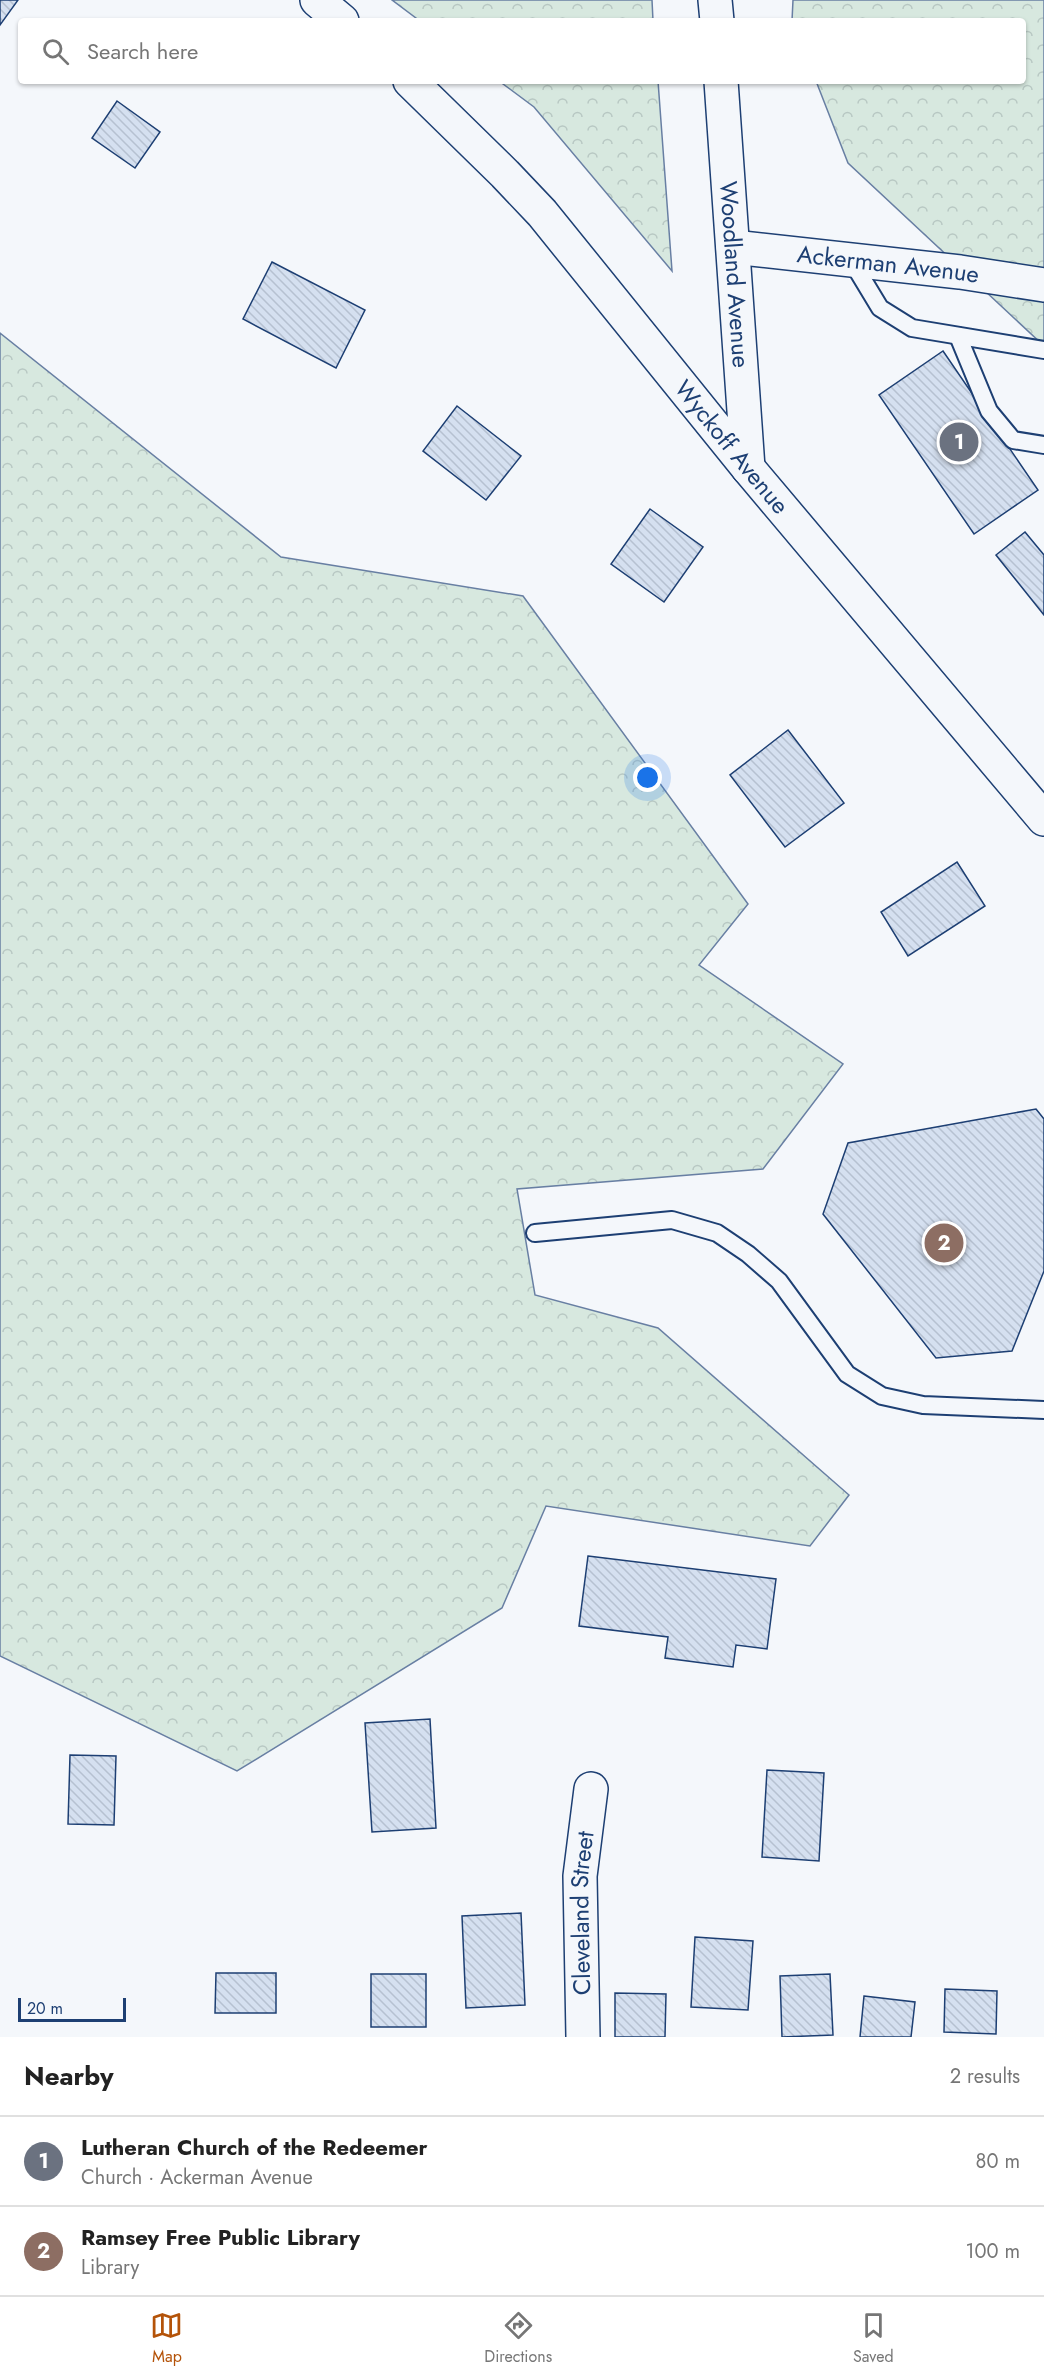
<!DOCTYPE html>
<html lang="en">
<head>
<meta charset="utf-8">
<style>
	body { margin:0; font-family:Jost,sans-serif; background:#f6f6f6; color:#222 }
	.scale { position:absolute; left:18px; bottom:15px; width:108px; box-sizing:border-box; padding-left:6px; border:3px solid #1d3f73; border-top:0; font-size:16px; line-height:21px; white-space:nowrap; color:#1d3f73; -webkit-text-stroke:4px #f4f7fb; paint-order:stroke }
	.you { position:absolute; left:648px; top:778px; width:21px; height:21px; margin:-15px; border:4px solid #fff; border-radius:50%; background:#1a73e8; box-shadow:0 0 0 9px #1a73e833 }
	.badge { display:grid; place-items:center; width:39px; height:39px; border-radius:50%; background:#b45309; color:#fff; font-size:20px; font-weight:700 }
	.pin { position:absolute; translate:-50% -50%; border:3px solid #fff; box-shadow:0 2px 6px #0006 }
	.list { margin:0; padding:0; list-style:none }
	h2 { display:flex; justify-content:space-between; align-items:center; height:78px; margin:0; padding:0 24px; font-size:26px }
	h2 small { font-size:20px; font-weight:400; color:#767676 }
	.list li { display:grid; grid-template-columns:39px 1fr auto; gap:18px; align-items:center; box-sizing:border-box; height:90px; padding:0 24px; border-top:2px solid #e0e0e0 }
	.list b { display:block; font-size:22px; white-space:nowrap }
	.list p { margin:0; font-size:20px; white-space:nowrap; color:#767676 }
	.list em { font-size:20px; font-style:normal; color:#767676 }
	.icon { flex:none; width:33px; height:33px; fill:none; stroke:currentColor; stroke-width:2; stroke-linecap:round; stroke-linejoin:round }
	.map { position:relative; flex:none; width:1044px; height:2037px; overflow:hidden }
	.search { position:absolute; background:#fff; box-shadow:0 2px 4px #0004; left:18px; right:18px; top:18px; height:66px; display:flex; align-items:center; gap:15px; box-sizing:border-box; padding:0 21px; border-radius:6px; color:#767676; font-size:22px }
	.sheet { height:258px; background:#fff }
	nav { display:flex; justify-content:space-around; align-items:center; box-sizing:border-box; height:84px; border-top:2px solid #e0e0e0; background:#fff; font-size:16px; color:#767676 }
	nav a { display:grid; justify-items:center; gap:3px }
	nav .on { color:#b45309 }
	.map>svg:first-child { display:block }
</style>
</head>
<body>
<div class="map">
<svg width="1044" height="2037" viewBox="0 0 1044 2037">
	<defs>
		<pattern id="forest-crowns" width="20" height="18" patternUnits="userSpaceOnUse" patternTransform="scale(1.5)"><rect width="20" height="18" fill="#d7e8df"/><path d="M2 6a3 3 0 1 1 6 0M12 15a3 3 0 1 1 6 0" fill="none" stroke="#b8c8c3"/></pattern>
		<pattern id="building-back-hatch" width="6" height="6" patternUnits="userSpaceOnUse" patternTransform="scale(1.5)"><rect width="6" height="6" fill="#d5e0f0"/><path d="M-1 5l2 2M0 0l6 6M5-1l2 2" fill="none" stroke="#b6c1d1"/></pattern>
	</defs>
	<rect width="100%" height="100%" fill="#f4f7fb"/>
	<g fill="url(#forest-crowns)" stroke="#687fa3" stroke-width="1.5">
		<polygon points="392,0 652,0 653,21 420,21"/>
		<polygon points="793,0 1044,0 1044,346 848,163 816,81 1023,81 1023,21 792,21"/>
		<polygon points="499,81 658,81 672,271 534,107"/>
		<polygon points="0,333 281,557 523,596 748,904 699,965 843,1064 763,1169 517,1189 535,1295 658,1328 849,1495 810,1546 546,1506 502,1608 237,1771 0,1656"/>
	</g>
	<g fill="url(#building-back-hatch)" stroke="#1d3f73" stroke-width="1.5">
		<polygon points="0,0 18,0 0,25"/>
		<polygon points="117,101 160,132 135,168 92,138"/>
		<polygon points="272,262 365,310 336,368 243,319"/>
		<polygon points="943,351 1038,490 974,534 879,395"/>
		<polygon points="457,406 521,456 486,500 423,451"/>
		<polygon points="650,509 703,547 664,602 611,564"/>
		<polygon points="1025,532 1044,555 1044,615 996,555"/>
		<polygon points="788,730 844,803 785,847 730,775"/>
		<polygon points="957,862 985,906 908,956 881,912"/>
		<polygon points="1036,1109 1044,1119 1044,1271 1012,1351 936,1358 823,1214 848,1143"/>
		<polygon points="588,1556 776,1579 767,1649 736,1645 733,1667 665,1658 668,1637 579,1626"/>
		<polygon points="430,1719 436,1828 372,1832 365,1723"/>
		<polygon points="70,1755 116,1756 114,1825 68,1824"/>
		<polygon points="767,1770 824,1773 819,1861 762,1857"/>
		<polygon points="521,1913 525,2005 466,2008 462,1916"/>
		<polygon points="695,1937 753,1941 748,2010 691,2007"/>
		<polygon points="216,1973 276,1973 276,2013 215,2013"/>
		<rect x="371" y="1974" width="55" height="53"/>
		<polygon points="830,1974 833,2035 782,2037 780,1976"/>
		<polygon points="945,1989 997,1991 996,2034 944,2032"/>
		<polygon points="615,1993 666,1994 665,2037 615,2037"/>
		<polygon points="864,1996 915,2002 911,2037 860,2037"/>
	</g>
	<g fill="none" stroke-linecap="round" stroke-linejoin="round">
		<defs>
			<g id="lane">
				<polyline points="851,260 880,308 912,328 1044,350"/>
				<polyline points="958,336 989,411 1013,440 1044,445"/>
				<polyline points="535,1233 672,1220 717,1233 748,1254 779,1281 847,1374 882,1396 923,1405 1044,1410"/>
			</g>
			<g id="street">
				<polyline points="715,0 717,21"/>
				<path id="s1" d="M721 81 748 468"/>
				<path id="s2" d="M733 247 960 272 1044 285"/>
				<path id="s3" d="M583 2037 580 1876 591 1789"/>
			</g>
			<g id="primary">
				<polyline points="317,0 342,21"/>
				<path id="s4" d="M410 81 505 174 542 213 748 468 1044 819"/>
			</g>
		</defs>
		<use href="#lane" stroke="#1d3f73" stroke-width="20"/>
		<use href="#street" stroke="#1d3f73" stroke-width="36"/>
		<use href="#primary" stroke="#1d3f73" stroke-width="36"/>
		<use href="#lane" stroke="#f4f7fb" stroke-width="16"/>
		<use href="#street" stroke="#f4f7fb" stroke-width="33"/>
		<use href="#primary" stroke="#f4f7fb" stroke-width="33"/>
	</g>
	<g text-anchor="middle" stroke-width="4.5" stroke-linejoin="round" paint-order="stroke">
		<g font-size="24" fill="#1d3f73" stroke="#f4f7fb">
			<text dy="8" stroke="none"><textPath href="#s2" startOffset="156">Ackerman Avenue</textPath></text>
			<text dy="8" stroke="none"><textPath href="#s1" startOffset="194">Woodland Avenue</textPath></text>
			<text dy="8" stroke="none"><textPath href="#s4" startOffset="488">Wyckoff Avenue</textPath></text>
			<text dy="8" stroke="none"><textPath href="#s3" startOffset="124">Cleveland Street</textPath></text>
		</g>
	</g>
</svg>
<div class="scale">20 m</div>
<div class="you"></div>
<div class="pin badge" style="left:959px;top:442px;background:#6b7280">1</div>
<div class="pin badge" style="left:944px;top:1243px;background:#8d6e63">2</div>
<div class="search"><svg class="icon" aria-label="search" viewBox="0 0 24 24"><circle cx="10" cy="10" r="6"/><path d="M15 15l6 6"/></svg>Search here</div>
</div>
<section class="sheet">
<h2>Nearby<small>2 results</small></h2>
<ul class="list">
<li><span class="badge" style="background:#6b7280">1</span><div><b>Lutheran Church of the Redeemer</b><p>Church · Ackerman Avenue</p></div><em>80 m</em></li>
<li><span class="badge" style="background:#8d6e63">2</span><div><b>Ramsey Free Public Library</b><p>Library</p></div><em>100 m</em></li>
</ul>
</section>
<nav>
<a class="on"><svg class="icon" aria-label="map" viewBox="0 0 24 24"><path d="M3 6l6-2 6 2 6-2v14l-6 2-6-2-6 2zM9 4v14M15 6v14"/></svg>Map</a>
<a><svg class="icon" aria-label="directions" viewBox="0 0 24 24"><path d="M12 3l9 9-9 9-9-9zM9 14v-3h6M13 9l2 2-2 2"/></svg>Directions</a>
<a><svg class="icon" aria-label="saved" viewBox="0 0 24 24"><path d="M7 4h10v16l-5-4-5 4z"/></svg>Saved</a>
</nav>
</body>
</html>
